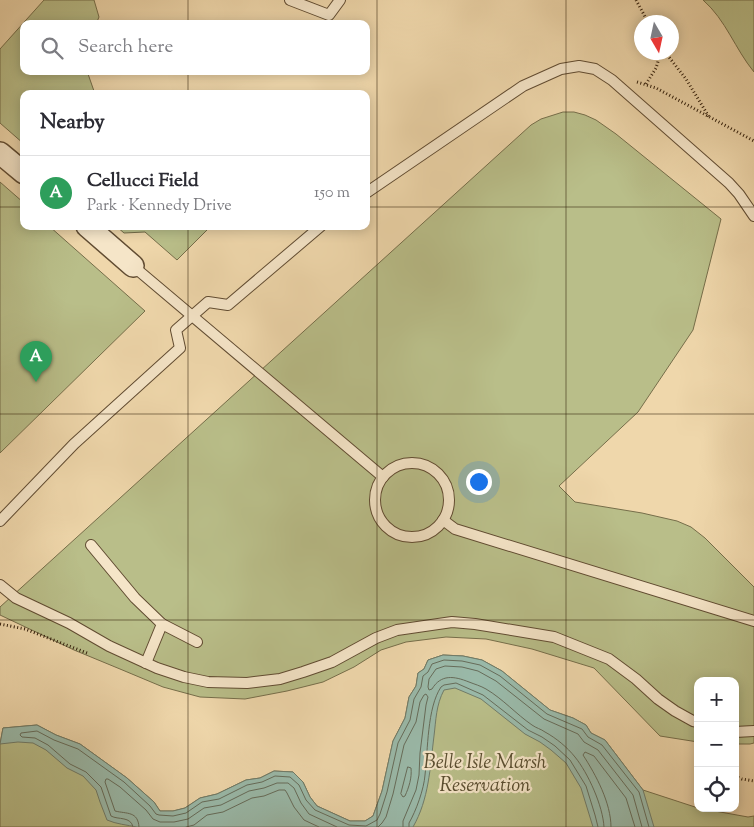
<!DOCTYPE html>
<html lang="en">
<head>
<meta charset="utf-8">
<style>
	body { margin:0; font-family:"Sorts Mill Goudy",serif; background:#f7f7f7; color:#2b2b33 }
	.controls { position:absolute; right:15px; bottom:15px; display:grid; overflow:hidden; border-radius:10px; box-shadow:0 2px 12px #0003 }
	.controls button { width:45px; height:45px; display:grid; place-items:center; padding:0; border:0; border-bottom:1px solid #e1e1e2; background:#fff; color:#2b2b33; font:25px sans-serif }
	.compass { position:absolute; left:634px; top:15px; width:45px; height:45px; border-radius:50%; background:#fff; box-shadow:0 2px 12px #0003; rotate:171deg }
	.you { position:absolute; left:478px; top:481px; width:18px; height:18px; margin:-12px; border:4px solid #fff; border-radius:50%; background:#1a73e8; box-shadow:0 0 0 8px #1a73e833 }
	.badge { display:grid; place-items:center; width:32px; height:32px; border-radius:50%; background:#d93025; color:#fff; font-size:16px; font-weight:700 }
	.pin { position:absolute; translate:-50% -41px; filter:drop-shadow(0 1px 2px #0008) }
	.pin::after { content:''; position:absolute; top:26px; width:18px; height:15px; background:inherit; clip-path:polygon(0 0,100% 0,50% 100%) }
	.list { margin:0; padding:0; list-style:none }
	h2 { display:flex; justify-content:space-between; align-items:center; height:65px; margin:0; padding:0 20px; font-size:21px }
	h2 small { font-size:16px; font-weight:400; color:#7c7c81 }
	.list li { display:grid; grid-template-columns:32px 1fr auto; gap:15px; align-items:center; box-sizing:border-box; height:75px; padding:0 20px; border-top:1px solid #e1e1e2 }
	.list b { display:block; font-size:19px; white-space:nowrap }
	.list p { margin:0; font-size:16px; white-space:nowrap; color:#7c7c81 }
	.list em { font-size:16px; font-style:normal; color:#7c7c81 }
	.icon { flex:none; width:28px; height:28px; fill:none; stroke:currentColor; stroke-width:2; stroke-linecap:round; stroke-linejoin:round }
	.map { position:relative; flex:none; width:754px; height:827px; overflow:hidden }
	.search { position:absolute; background:#fff; box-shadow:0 2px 12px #0003; left:20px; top:20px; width:350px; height:55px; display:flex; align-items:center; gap:12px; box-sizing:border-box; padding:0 18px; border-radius:10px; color:#7c7c81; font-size:19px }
	.panel { position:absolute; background:#fff; box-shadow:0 2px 12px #0003; left:20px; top:90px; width:350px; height:140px; border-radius:10px }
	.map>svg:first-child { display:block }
</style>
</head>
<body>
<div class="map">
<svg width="754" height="827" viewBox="0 0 754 827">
	<rect width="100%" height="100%" fill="#efd7ab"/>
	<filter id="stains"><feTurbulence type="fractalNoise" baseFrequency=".004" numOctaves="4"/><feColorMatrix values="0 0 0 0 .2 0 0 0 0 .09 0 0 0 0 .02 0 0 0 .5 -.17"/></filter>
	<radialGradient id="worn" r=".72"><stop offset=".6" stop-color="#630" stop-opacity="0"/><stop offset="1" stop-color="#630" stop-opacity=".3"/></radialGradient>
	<g fill="#b9be89" stroke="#766e4a">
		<polygon points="44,0 94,0 99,17 96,24 24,24 24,71 87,71 95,94 24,94 24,144 0,123 0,49"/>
		<path d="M703 0H754V72C735 49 726 20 703 0Z"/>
		<polygon points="563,112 574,112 585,115 596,120 616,134 721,219 693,330 638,412 559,486 575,502 642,513 677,521 691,527 705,538 754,587 754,743 750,744 735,744 735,681 698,681 698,742 660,736 594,668 532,649 486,639 446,637 406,642 381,650 354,667 323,682 287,691 245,699 200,697 163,687 120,669 74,650 0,615 0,607 531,125 541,119"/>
		<polygon points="0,182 24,203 24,226 49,226 145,311 0,453"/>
		<polygon points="116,226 211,226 177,260 145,232 124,233"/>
		<polygon points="443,655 463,656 482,660 502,671 550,710 573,718 586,725 591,733 605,740 643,790 698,808 748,817 754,816 754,827 0,827 0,744 3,728 37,725 56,735 80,744 127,778 154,802 160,811 173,811 185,808 200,798 217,794 246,780 260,778 274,771 293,772 303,782 310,797 317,806 350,821 365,821 373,816 382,791 393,741 405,718 409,697 416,686 418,673 424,669 428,660"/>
	</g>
	<path fill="#9abaaa" stroke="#707c6a" d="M443 655 463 656 482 660 502 671 550 710 573 718 586 725 591 733 605 740 643 790 654 827H593L581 788 566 763 551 750 540 742 525 734 481 699 455 688 444 690C436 705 436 720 434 736 430 768 429 799 413 827H137C127 825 116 824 107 820L100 802 96 790 83 776 67 768 46 750 33 743 18 742 0 744 3 728 37 725 56 735 80 744 127 778 154 802 160 811H173L185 808 200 798 217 794 246 780 260 778 274 771 293 772 303 782 310 797 317 806 350 821H365L373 816 382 791 393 741 405 718 409 697 416 686 418 673 424 669 428 660Z"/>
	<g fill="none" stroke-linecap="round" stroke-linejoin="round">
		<g stroke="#666c5a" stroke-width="1">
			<path d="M408 767 411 768C412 778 409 787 405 796L403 797 401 794Z"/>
			<path d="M133 827C131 816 118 820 111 816L101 787 86 772 70 764 48 745 35 738 22 737 20 735 21 733 37 731 54 740 78 749 124 782 150 806 156 814 159 815 173 816 186 813 202 802 219 799 247 785 262 782 275 776 290 777 299 785 306 800 315 810 349 825 366 826 377 820 380 814 387 792 398 743 410 720 414 699 421 687 423 676 428 672 432 664 444 660 462 661 480 665 500 676 547 714 582 729 588 737 602 745 639 792 649 827"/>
			<path d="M139 827C138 811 127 814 115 811L105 782 106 779H108L120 787 146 810 153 819 160 822H174L188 819 204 808 221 805 249 791 264 788 277 783H288L294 788 301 803 309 814 337 827"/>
			<polyline points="186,827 194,825 207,815 223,812 252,798 264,796 279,790 285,790 287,793 294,807 304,820 319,827"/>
			<polyline points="378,827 382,823 386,817 393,794 404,745 416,722 420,702 424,695 426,694 428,697 426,705 420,753 419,775 416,790 403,821 403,827"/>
			<path d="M409 827V823C416 811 424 789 425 775 428 750 427 708 441 687L444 685 456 683 483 695 528 730 542 737 555 746 570 760 586 786 595 815 598 827"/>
			<path d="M604 827C603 806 588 773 575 757 567 747 556 738 545 732 541 729 536 728 532 725 516 714 503 699 486 689 481 686 474 684 469 682 454 676 441 674 432 689L429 690 428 687 429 679 436 669 445 666 462 667 478 671 496 681 544 719 578 734 584 742 598 750 633 795 642 827"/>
			<path d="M611 827C611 803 596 775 583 755L585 752 594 756 626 798 635 827"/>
		</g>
		<defs>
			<g id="lane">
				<polyline points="290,0 329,15 340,0"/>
				<polyline points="366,193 523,86 561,69 579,66 595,69 612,80 729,183 739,194 754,216"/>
				<polyline points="133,266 383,477"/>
				<circle cx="412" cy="500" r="37"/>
				<polyline points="443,520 455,529 754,621"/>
				<polyline points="0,521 74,444 180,348 176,330 208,302 228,305 321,226"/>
				<polyline points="91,545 135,598 162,624 197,642"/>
				<polyline points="0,585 16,598 69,623 109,646 157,668 184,677 208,682 247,683 280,679 303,672 332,662 376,638 397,630 452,622 475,624 554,637 609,659 636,679 658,699 675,711 693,721 698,722"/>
				<polyline points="146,663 162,624"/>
				<polyline points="735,732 754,731"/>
			</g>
			<g id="street">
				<polyline points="0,153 24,173"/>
				<polyline points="87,226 133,266"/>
			</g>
		</defs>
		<use href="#lane" stroke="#614c32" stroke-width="12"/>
		<use href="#street" stroke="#614c32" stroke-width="24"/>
		<g stroke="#321e0a" stroke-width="3" stroke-dasharray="1 2.5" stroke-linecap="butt">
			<polyline points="636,0 648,22"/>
			<polyline points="665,52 686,79 709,117"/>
			<polyline points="637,82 656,88 754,141"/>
			<polyline points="646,84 656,68 661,52"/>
			<polyline points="0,624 25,629 87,653"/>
			<polyline points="735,776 742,779 754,781"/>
		</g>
		<use href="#lane" stroke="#f5e5c8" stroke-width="10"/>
		<use href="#street" stroke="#f5e5c8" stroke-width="21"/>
	</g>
	<path fill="none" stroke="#321e0a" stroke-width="1" stroke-opacity="0.55" d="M188 0V24M377 0V827M566 0V827M188 71V94M0 207H24M366 207H754M188 226V827M0 414H754M0 620H754"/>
	<g text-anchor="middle" stroke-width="4.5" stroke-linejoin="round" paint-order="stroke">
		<g font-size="20" font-style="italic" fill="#5a4e30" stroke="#f5e5c8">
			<text x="485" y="768">Belle Isle Marsh<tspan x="485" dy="23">Reservation</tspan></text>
		</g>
	</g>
	<rect width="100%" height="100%" filter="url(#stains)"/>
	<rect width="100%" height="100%" fill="url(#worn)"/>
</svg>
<div class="controls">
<button>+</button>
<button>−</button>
<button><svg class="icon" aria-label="locate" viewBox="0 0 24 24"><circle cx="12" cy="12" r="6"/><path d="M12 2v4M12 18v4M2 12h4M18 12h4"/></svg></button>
</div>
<svg class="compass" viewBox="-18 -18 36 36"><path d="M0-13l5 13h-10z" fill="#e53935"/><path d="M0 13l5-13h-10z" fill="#7c7c81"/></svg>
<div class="you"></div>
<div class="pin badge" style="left:36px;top:382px;background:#2e9e5b">A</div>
<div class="search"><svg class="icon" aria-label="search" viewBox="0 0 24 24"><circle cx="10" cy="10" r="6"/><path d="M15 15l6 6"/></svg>Search here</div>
<section class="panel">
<h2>Nearby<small></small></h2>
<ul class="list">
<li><span class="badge" style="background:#2e9e5b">A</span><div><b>Cellucci Field</b><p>Park · Kennedy Drive</p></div><em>150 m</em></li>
</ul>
</section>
</div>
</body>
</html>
